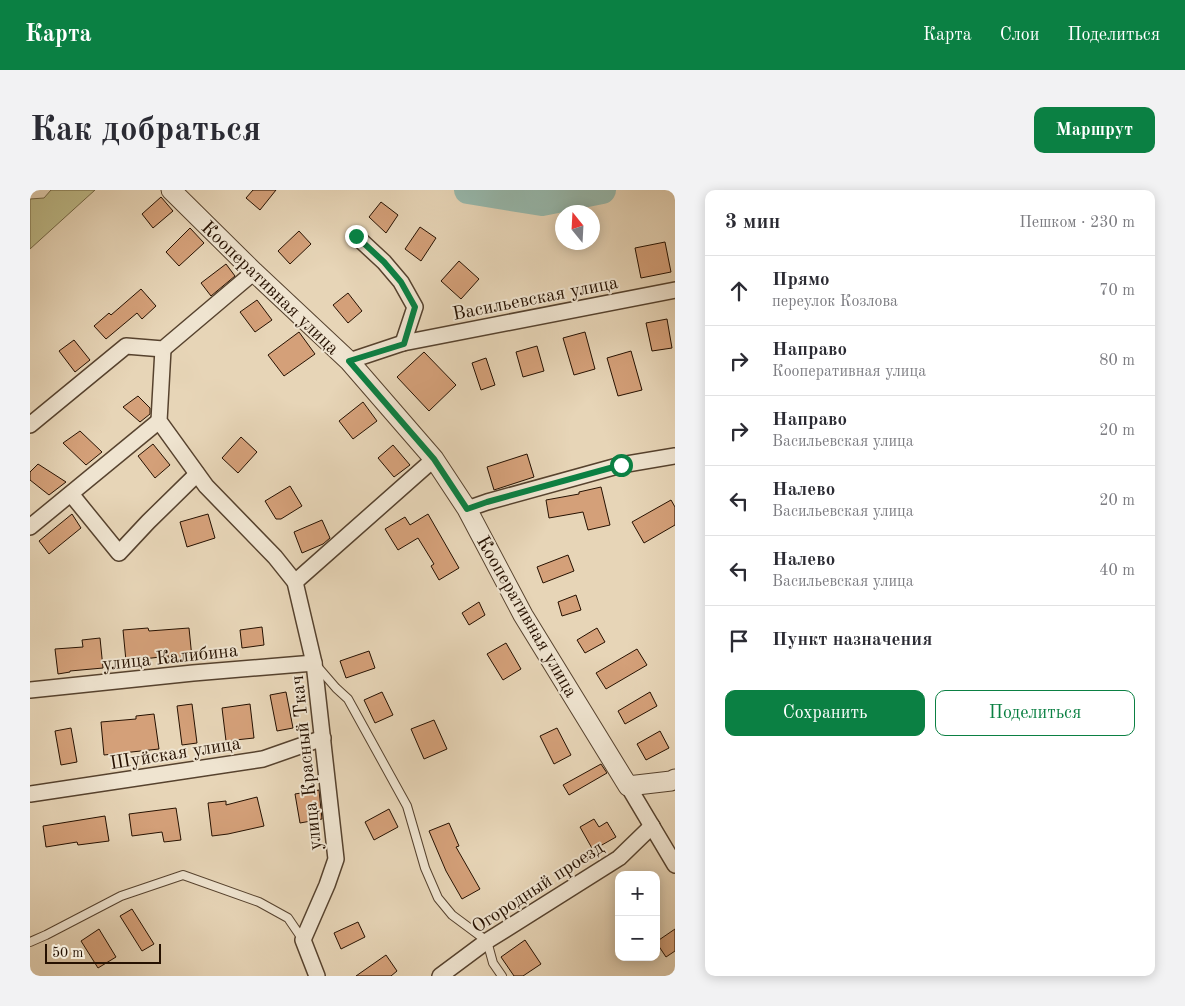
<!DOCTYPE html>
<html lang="ru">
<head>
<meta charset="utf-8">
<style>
	body { margin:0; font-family:"Old Standard TT",serif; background:#f2f2f3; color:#2b2b33 }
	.controls { position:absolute; right:15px; bottom:15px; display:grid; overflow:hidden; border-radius:10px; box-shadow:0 2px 12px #0003 }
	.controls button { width:45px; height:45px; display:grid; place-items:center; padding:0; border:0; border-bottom:1px solid #e1e1e2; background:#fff; color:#2b2b33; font:25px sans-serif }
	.compass { position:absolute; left:525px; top:15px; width:45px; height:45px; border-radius:50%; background:#fff; box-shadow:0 2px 12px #0003; rotate:342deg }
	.scale { position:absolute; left:15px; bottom:12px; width:116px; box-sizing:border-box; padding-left:5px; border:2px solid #261101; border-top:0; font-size:14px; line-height:18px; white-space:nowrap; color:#261101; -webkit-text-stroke:4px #efe4d0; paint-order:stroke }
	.stop { position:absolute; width:15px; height:15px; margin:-11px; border:4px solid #0b8043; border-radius:50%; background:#fff }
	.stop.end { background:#0b8043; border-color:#fff; box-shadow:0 1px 5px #0008 }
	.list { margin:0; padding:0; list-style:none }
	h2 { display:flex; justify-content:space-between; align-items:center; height:65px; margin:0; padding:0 20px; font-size:21px }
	h2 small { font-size:16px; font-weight:400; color:#7c7c81 }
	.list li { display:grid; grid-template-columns:32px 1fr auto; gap:15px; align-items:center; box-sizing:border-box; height:70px; padding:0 20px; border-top:1px solid #e1e1e2 }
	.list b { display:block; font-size:19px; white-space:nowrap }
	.list p { margin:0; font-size:16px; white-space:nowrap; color:#7c7c81 }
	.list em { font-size:16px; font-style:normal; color:#7c7c81 }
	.actions { display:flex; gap:10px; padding:15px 20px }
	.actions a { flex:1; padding:11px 0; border:1px solid #0b8043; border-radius:10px; text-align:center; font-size:18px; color:#0b8043 }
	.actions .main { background:#0b8043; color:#fff }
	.icon { flex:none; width:28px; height:28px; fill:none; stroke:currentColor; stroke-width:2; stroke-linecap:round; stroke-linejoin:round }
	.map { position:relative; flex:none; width:645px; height:786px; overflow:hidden; border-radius:10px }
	header { display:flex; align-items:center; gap:30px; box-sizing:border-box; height:70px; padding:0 25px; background:#0b8043; color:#fff }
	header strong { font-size:24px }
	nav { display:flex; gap:28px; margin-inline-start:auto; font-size:18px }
	.intro { display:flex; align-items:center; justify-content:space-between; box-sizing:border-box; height:120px; padding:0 30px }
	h1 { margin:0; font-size:35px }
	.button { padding:12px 22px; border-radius:10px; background:#0b8043; color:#fff; font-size:18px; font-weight:700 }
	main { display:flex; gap:30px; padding:0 30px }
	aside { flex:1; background:#fff; border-radius:10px; box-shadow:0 2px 12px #0003 }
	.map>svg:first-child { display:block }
</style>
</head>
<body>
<header>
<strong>Карта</strong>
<nav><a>Карта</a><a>Слои</a><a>Поделиться</a></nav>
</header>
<div class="intro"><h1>Как добраться</h1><a class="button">Маршрут</a></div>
<main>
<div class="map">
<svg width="645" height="786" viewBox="0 0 645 786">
	<rect width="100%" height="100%" fill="#e7d5b7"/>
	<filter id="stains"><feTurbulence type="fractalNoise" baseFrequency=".004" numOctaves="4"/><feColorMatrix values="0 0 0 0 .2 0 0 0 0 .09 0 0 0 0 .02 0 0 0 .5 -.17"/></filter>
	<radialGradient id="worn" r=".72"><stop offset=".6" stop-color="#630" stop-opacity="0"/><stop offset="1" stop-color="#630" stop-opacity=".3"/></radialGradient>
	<polygon fill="#bebb89" stroke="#726645" points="21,0 65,0 0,59 0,9 14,8"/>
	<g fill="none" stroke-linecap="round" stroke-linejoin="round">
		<polyline stroke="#97b9ad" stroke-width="28" points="438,0 512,12 572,0"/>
	</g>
	<g fill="#d4a079" stroke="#261101">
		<polygon points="223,0 246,0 230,20 216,8"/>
		<polygon points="131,7 143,21 123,38 112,24"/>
		<polygon points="351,12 368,25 356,43 339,27"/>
		<polygon points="390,37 406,48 391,71 375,59"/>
		<polygon points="160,38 174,53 149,76 136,62"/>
		<polygon points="269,41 281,54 260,74 248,61"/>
		<polygon points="635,52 641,82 611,88 605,58"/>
		<polygon points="429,71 449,89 431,109 411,91"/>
		<polygon points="196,74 205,86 181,106 171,93"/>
		<polygon points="111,99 126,116 112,129 107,123 76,149 64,136 79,123 81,125"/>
		<polygon points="318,103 332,121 318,133 303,115"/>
		<polygon points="227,110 242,130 225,142 210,122"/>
		<polygon points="637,129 642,158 622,161 616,133"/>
		<polygon points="269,142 285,164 254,186 238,165"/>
		<polygon points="555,142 565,179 544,185 533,148"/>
		<polygon points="44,150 60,170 45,182 29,161"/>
		<polygon points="507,156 514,181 493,187 486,162"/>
		<polygon points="601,161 612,200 588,206 577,168"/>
		<polygon points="394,162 426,195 399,221 367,187"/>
		<polygon points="456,168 465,195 451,200 442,173"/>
		<polygon points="108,206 120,218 120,224 110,232 93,217"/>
		<polygon points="333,212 347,231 323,249 309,231"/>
		<polygon points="50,241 72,262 56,275 33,253"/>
		<polygon points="211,247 227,262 208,283 192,268"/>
		<polygon points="123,254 140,275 125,288 108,266"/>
		<polygon points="363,255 380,275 364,287 348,268"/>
		<polygon points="497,264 504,287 464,300 457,277"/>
		<polygon points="8,274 36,292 19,305 0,290 0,282"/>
		<polygon points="260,296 272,316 251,329 246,329 235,311"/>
		<polygon points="571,297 580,335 558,340 553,322 519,328 516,310 549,304 549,302"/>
		<polygon points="641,310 645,317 645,335 614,353 602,332"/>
		<polygon points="42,324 51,338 19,364 9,351"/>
		<polygon points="178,324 185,348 157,357 150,332"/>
		<polygon points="398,324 429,378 409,390 401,376 404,374 388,348 368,360 355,339 375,327 380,335"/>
		<polygon points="292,330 300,348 293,354 272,363 264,342"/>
		<polygon points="538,365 544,381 513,393 507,377"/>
		<polygon points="546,405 551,420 532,426 528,412"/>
		<polygon points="449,412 455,425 439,435 432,423"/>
		<polygon points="232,437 234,455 212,458 210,440"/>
		<polygon points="118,438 119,441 159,438 162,468 139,470 139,466 96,471 93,440"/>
		<polygon points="567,438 575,452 555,463 547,450"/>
		<polygon points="70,448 73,478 40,481 40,482 28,484 25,459 53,457 52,450"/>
		<polygon points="476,453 491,479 473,490 457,464"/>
		<polygon points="607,459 617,475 576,499 566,483"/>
		<polygon points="339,461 345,478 316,488 310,471"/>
		<polygon points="256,502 263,538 247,541 240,505"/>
		<polygon points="352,502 363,525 345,533 334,510"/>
		<polygon points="620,502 627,516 595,534 588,521"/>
		<polygon points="162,514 167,553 152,555 147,516"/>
		<polygon points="220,514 224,548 196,551 192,518"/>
		<polygon points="124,524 129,559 74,565 71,532 106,529 106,526"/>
		<polygon points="404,530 417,559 394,569 381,539"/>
		<polygon points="41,538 47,572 31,575 25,541"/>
		<polygon points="527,538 541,565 524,574 510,546"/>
		<polygon points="630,541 639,558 616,570 607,554"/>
		<polygon points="571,574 577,583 539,605 533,595"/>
		<polygon points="289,600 292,629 270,633 265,604"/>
		<polygon points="227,607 234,636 198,644 182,646 178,613 196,611 196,615"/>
		<polygon points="146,618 151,650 134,652 132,642 102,646 99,624"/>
		<polygon points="359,619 368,637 344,650 335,632"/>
		<polygon points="75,626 79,651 48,655 47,652 16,657 13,636"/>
		<polygon points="564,629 569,637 577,632 586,647 563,660 550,637"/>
		<polygon points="419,633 429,656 426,657 450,699 432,709 416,681 399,641"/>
		<polygon points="102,719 124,754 112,761 90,726"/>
		<polygon points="328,732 335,747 311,759 304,743"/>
		<polygon points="69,739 86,767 68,778 51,751"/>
		<polygon points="645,739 645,761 636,767 626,752"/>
		<polygon points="495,750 511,774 493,786 484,786 471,767"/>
		<polygon points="356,765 367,781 361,786 326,786"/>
	</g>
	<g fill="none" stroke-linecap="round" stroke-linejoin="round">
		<defs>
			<g id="service">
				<polyline points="287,476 306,498 318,509 377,616 395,678 408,708 422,725 457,751 463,773 472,786"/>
				<polyline points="0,752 16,745 91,706 153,685 229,712 258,728 273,750"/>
			</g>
			<g id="minor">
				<polyline points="326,46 354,72 371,92 385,117 373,153"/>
				<polyline points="133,159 129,231 176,296 245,367 265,392 284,473 306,669 297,695 273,750 287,786"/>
				<polyline points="319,171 373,153 645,100"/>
				<polyline points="0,235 96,156 133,159 224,82"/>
				<polyline points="41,304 89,363 118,332 167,284"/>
				<polyline points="437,319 457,312 591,275 645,266"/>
				<polyline points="0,337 129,231"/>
				<polyline points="265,392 404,269"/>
				<polyline points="0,500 163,483 284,473"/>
				<polyline points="598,596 645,675"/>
				<polyline points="0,604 233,569 293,548"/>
				<polyline points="410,786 457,751 589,668 622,636"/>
			</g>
			<polyline id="tertiary" points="141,0 224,82 319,171 404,269 437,319 493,425 598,596 641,591 645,589"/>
		</defs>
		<use href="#service" stroke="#56422e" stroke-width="10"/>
		<use href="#minor" stroke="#56422e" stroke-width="18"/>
		<use href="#tertiary" stroke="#56422e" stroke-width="21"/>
		<use href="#service" stroke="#efe4d0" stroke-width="8"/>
		<use href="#minor" stroke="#efe4d0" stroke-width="15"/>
		<use href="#tertiary" stroke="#efe4d0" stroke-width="19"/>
	</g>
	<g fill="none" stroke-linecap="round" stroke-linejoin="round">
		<polyline stroke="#0b8043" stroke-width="6" points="326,46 354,72 371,92 385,117 374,154 319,171 404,269 437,319 457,312 591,275"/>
	</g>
	<g text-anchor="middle" stroke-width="4" stroke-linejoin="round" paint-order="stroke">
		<g font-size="19" fill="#261101" stroke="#efe4d0">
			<text transform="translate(241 97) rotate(44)" y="7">Кооперативная улица</text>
			<text transform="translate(505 107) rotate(-11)" y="7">Васильевская улица</text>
			<text transform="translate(498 426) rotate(60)" y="7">Кооперативная улица</text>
			<text transform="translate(140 466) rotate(-6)" y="7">улица Калибина</text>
			<text transform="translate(145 562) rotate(-9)" y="7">Шуйская улица</text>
			<text transform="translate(275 573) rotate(-96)" y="7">улица Красный Ткач</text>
			<text transform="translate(507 696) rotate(-33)" y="7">Огородный проезд</text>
		</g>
	</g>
	<rect width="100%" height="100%" filter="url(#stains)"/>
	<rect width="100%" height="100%" fill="url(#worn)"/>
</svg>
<div class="controls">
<button>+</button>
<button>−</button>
</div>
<svg class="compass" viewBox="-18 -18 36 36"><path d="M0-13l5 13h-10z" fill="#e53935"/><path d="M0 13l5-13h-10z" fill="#7c7c81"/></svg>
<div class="scale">50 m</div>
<div class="stop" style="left:591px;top:275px"></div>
<div class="stop end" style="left:326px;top:46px"></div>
</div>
<aside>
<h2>3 мин<small>Пешком · 230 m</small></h2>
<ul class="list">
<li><svg class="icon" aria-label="ahead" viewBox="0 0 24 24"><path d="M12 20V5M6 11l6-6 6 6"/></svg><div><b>Прямо</b><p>переулок Козлова</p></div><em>70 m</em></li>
<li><svg class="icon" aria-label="right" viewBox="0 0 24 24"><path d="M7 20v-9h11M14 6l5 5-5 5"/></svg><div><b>Направо</b><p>Кооперативная улица</p></div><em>80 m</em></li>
<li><svg class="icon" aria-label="right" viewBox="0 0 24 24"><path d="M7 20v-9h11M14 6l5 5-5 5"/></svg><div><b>Направо</b><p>Васильевская улица</p></div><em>20 m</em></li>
<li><svg class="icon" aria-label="left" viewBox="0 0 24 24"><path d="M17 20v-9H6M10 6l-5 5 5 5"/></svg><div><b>Налево</b><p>Васильевская улица</p></div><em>20 m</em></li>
<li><svg class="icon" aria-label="left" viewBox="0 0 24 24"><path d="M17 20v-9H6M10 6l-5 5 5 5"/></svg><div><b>Налево</b><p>Васильевская улица</p></div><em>40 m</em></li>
<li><svg class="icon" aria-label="arrive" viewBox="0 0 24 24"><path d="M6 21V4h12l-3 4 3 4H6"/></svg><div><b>Пункт назначения</b></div></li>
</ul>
<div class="actions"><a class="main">Сохранить</a><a>Поделиться</a></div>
</aside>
</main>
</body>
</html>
